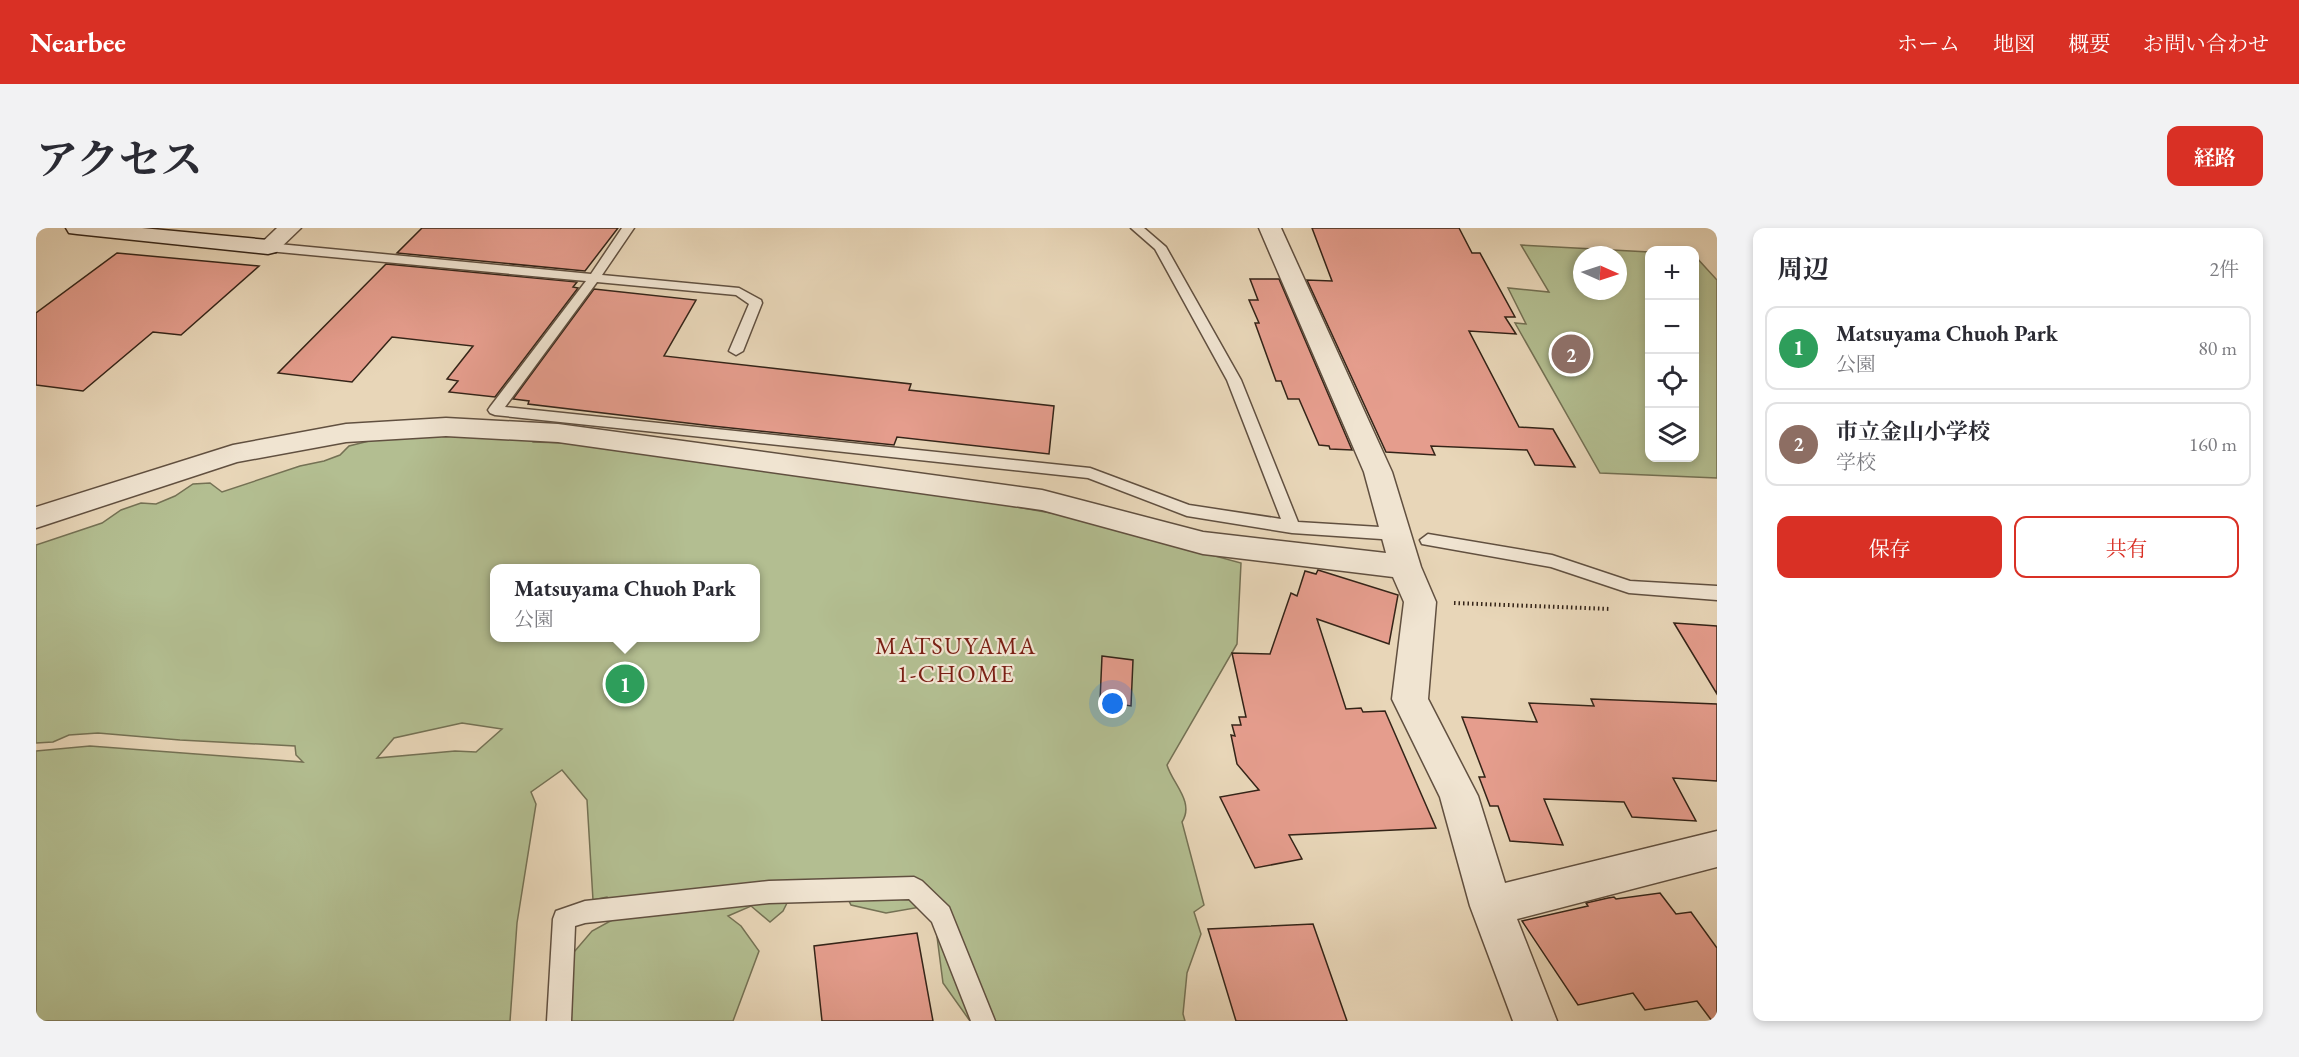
<!DOCTYPE html>
<html lang="ja">
<head>
<meta charset="utf-8">
<style>
	body { margin:0; font-family:"EB Garamond","Noto Serif JP",serif; background:#f2f2f3; color:#2b2b33 }
	.controls { position:absolute; right:18px; top:18px; display:grid; overflow:hidden; border-radius:12px; box-shadow:0 3px 9px #0003 }
	.controls button { width:54px; height:54px; display:grid; place-items:center; padding:0; border:0; border-bottom:2px solid #e1e1e2; background:#fff; color:#2b2b33; font:30px sans-serif }
	.compass { position:absolute; left:1537px; top:18px; width:54px; height:54px; border-radius:50%; background:#fff; box-shadow:0 3px 9px #0003; rotate:93deg }
	.you { position:absolute; left:1077px; top:476px; width:21px; height:21px; margin:-15px; border:4px solid #fff; border-radius:50%; background:#1a73e8; box-shadow:0 0 0 9px #1a73e833 }
	.badge { display:grid; place-items:center; width:39px; height:39px; border-radius:50%; background:#d93025; color:#fff; font-size:20px; font-weight:700 }
	.pin { position:absolute; translate:-50% -50%; border:3px solid #fff; box-shadow:0 2px 6px #0006 }
	.popup { position:absolute; left:454px; top:336px; width:270px; height:78px; box-sizing:border-box; display:grid; place-content:center; border-radius:12px; background:#fff; filter:drop-shadow(0 2px 4px #0005); font-size:20px; white-space:nowrap; color:#7c7c81 }
	.popup b { font-size:22px; color:#2b2b33 }
	.popup::after { content:''; position:absolute; left:50%; top:100%; margin-left:-12px; border:12px solid transparent; border-top-color:#fff }
	.list { margin:0; padding:0; list-style:none }
	h2 { display:flex; justify-content:space-between; align-items:center; height:78px; margin:0; padding:0 24px; font-size:26px }
	h2 small { font-size:20px; font-weight:400; color:#7c7c81 }
	.list li { display:grid; grid-template-columns:39px 1fr auto; gap:18px; align-items:center; box-sizing:border-box; height:84px; margin:0 12px 12px; padding:0 12px; border:2px solid #e1e1e2; border-radius:12px }
	.list b { display:block; font-size:22px; white-space:nowrap }
	.list p { margin:0; font-size:20px; white-space:nowrap; color:#7c7c81 }
	.list em { font-size:20px; font-style:normal; color:#7c7c81 }
	.actions { display:flex; gap:12px; padding:18px 24px }
	.actions a { flex:1; padding:14px 0; border:2px solid #d93025; border-radius:12px; text-align:center; font-size:21px; color:#d93025 }
	.actions .main { background:#d93025; color:#fff }
	.icon { flex:none; width:33px; height:33px; fill:none; stroke:currentColor; stroke-width:2; stroke-linecap:round; stroke-linejoin:round }
	.map { position:relative; flex:none; width:1681px; height:793px; overflow:hidden; border-radius:12px }
	header { display:flex; align-items:center; gap:36px; box-sizing:border-box; height:84px; padding:0 30px; background:#d93025; color:#fff }
	header strong { font-size:28px }
	nav { display:flex; gap:33px; margin-inline-start:auto; font-size:21px }
	.intro { display:flex; align-items:center; justify-content:space-between; box-sizing:border-box; height:144px; padding:0 36px }
	h1 { margin:0; font-size:42px }
	.button { padding:15px 27px; border-radius:12px; background:#d93025; color:#fff; font-size:21px; font-weight:700 }
	main { display:flex; gap:36px; padding:0 36px }
	aside { flex:1; background:#fff; border-radius:12px; box-shadow:0 3px 9px #0003 }
	.map>svg:first-child { display:block }
</style>
</head>
<body>
<header>
<strong>Nearbee</strong>
<nav><a>ホーム</a><a>地図</a><a>概要</a><a>お問い合わせ</a></nav>
</header>
<div class="intro"><h1>アクセス</h1><a class="button">経路</a></div>
<main>
<div class="map">
<svg width="1681" height="793" viewBox="0 0 1681 793">
	<rect width="100%" height="100%" fill="#e8d6b8"/>
	<filter id="stains"><feTurbulence type="fractalNoise" baseFrequency=".00333" numOctaves="4"/><feColorMatrix values="0 0 0 0 .2 0 0 0 0 .09 0 0 0 0 .02 0 0 0 .5 -.17"/></filter>
	<radialGradient id="worn" r=".72"><stop offset=".6" stop-color="#630" stop-opacity="0"/><stop offset="1" stop-color="#630" stop-opacity=".3"/></radialGradient>
	<g fill="#b3be91" stroke="#747154" stroke-width="1.5" fill-rule="evenodd">
		<path d="M1485 17 1613 24 1614 230H1658L1659 28 1681 52V250L1564 245 1479 95 1490 96 1472 60 1513 64ZM1546 27H1582V63H1546Z"/>
		<path d="M365 205 495 209 497 214 529 215 918 268 1032 288 1205 335 1201 416 1131 537C1136 555 1159 574 1146 594L1168 677 1158 684 1165 706 1151 745 1147 786 1149 793H934L907 755 900 701 890 678 850 685 815 677 806 659 760 657 747 683 734 694 715 678 692 688 705 698 723 723 697 793H532V731L556 703 589 685 571 669 557 672 551 572 526 542 495 564 500 576 481 695 474 793H0V523L54 518 267 534 260 527 259 518 144 512 62 505 33 507 17 514 0 515V317L66 295 85 282 105 275 120 276 139 268 157 256 174 255 186 264 264 238 288 233 304 227 313 218ZM458 340H720V410H458ZM426 495 466 501 440 524 419 523 341 530 358 510Z"/>
	</g>
	<g fill="#e59d8d" stroke="#342418" stroke-width="1.5">
		<polygon points="386,0 582,0 549,43 361,25"/>
		<polygon points="1276,0 1423,0 1436,25 1444,25 1479,89 1469,89 1480,106 1433,103 1483,199 1517,201 1539,239 1499,237 1491,222 1395,218 1399,227 1350,224 1271,52 1296,53"/>
		<polygon points="81,25 223,38 145,107 117,104 47,163 0,157 0,85"/>
		<polygon points="350,36 541,54 537,59 542,60 459,169 413,164 422,153 411,151 437,118 356,109 316,154 242,145"/>
		<polygon points="1214,51 1243,51 1316,222 1294,221 1293,218 1283,217 1263,171 1252,171 1245,153 1240,153 1219,95 1223,95 1213,72 1222,72"/>
		<polygon points="558,61 660,72 628,128 875,156 873,162 1018,178 1013,226 861,209 858,217 676,198 492,176 493,173 477,171"/>
		<polygon points="1282,342 1362,367 1353,416 1281,391 1310,481 1325,480 1327,484 1349,483 1400,600 1253,607 1266,631 1219,640 1184,569 1223,562 1201,536 1195,507 1199,508 1196,497 1205,497 1203,489 1210,489 1196,425 1234,426 1255,365 1261,368 1269,343 1280,346"/>
		<polygon points="1638,395 1681,398 1681,466"/>
		<polygon points="1066,428 1097,432 1095,478 1064,473"/>
		<polygon points="1555,471 1681,476 1681,553 1637,550 1660,593 1596,589 1588,574 1508,571 1527,617 1474,613 1462,578 1454,578 1443,549 1449,549 1426,489 1501,494 1493,475 1558,478"/>
		<polygon points="1624,665 1640,686 1655,684 1681,720 1681,793 1676,793 1661,773 1609,782 1597,765 1542,777 1486,693 1552,678 1550,675 1572,670 1578,669 1580,671"/>
		<polygon points="1277,696 1311,793 1200,793 1172,701"/>
		<polygon points="881,705 897,793 786,793 778,718"/>
	</g>
	<g fill="none" stroke-linecap="round" stroke-linejoin="round">
		<defs>
			<g id="lane">
				<polygon points="586,0 598,0 566,47 703,60 725,72 726,75 707,123 700,127 693,123 713,76 700,67 561,54 469,179 1054,240 1153,277 1245,291 1191,152 1119,21 1095,0 1108,0 1130,19 1205,152 1262,294 1360,300 1368,306 1360,312 1256,305 1151,288 1052,250 459,187 454,185 452,182 454,179 550,53 232,23 226,19 232,15 555,46"/>
				<polygon points="1392,306 1516,327 1594,353 1681,358 1681,372 1593,365 1515,339 1386,316 1384,312"/>
				<polygon points="878,649 886,653 913,679 959,793 935,793 896,694 873,671 733,675 549,695 539,698 535,793 511,793 517,691 520,683 549,673 733,653"/>
			</g>
			<g id="street">
				<polygon points="241,0 265,0 240,24 224,24 221,19"/>
				<polygon points="1223,0 1245,0 1356,244 1385,339 1400,374 1392,471 1442,568 1469,655 1681,603 1681,639 1481,691 1521,793 1477,793 1434,678 1404,569 1356,471 1368,374 1357,349 1167,326 1006,282 522,214 410,208 310,214 201,234 0,300 0,279 197,217 310,196 410,190 522,196 1006,262 1167,304 1350,325 1328,244"/>
			</g>
			<polygon id="secondary" points="30,0 106,0 232,12 240,14 243,19 240,24 232,26 41,6 33,5"/>
		</defs>
		<use href="#lane" stroke="#615040" stroke-width="3"/>
		<use href="#street" stroke="#615040" stroke-width="3"/>
		<use href="#secondary" stroke="#342418" stroke-width="3"/>
		<polyline stroke="#342418" stroke-width="4" stroke-dasharray="1.5 3" stroke-linecap="butt" points="1418,375 1575,381"/>
		<use href="#lane" fill="#f0e4d1" fill-rule="evenodd"/>
		<use href="#street" fill="#f0e4d1" fill-rule="evenodd"/>
		<use href="#secondary" fill="#f0e4d1" fill-rule="evenodd"/>
	</g>
	<g text-anchor="middle" stroke-width="4.5" stroke-linejoin="round" paint-order="stroke">
		<g font-size="24" letter-spacing="1.5" fill="#7a1f14" stroke="#f0e4d1">
			<text x="920" y="426">MATSUYAMA<tspan x="920" dy="28">1-CHOME</tspan></text>
		</g>
	</g>
	<rect width="100%" height="100%" filter="url(#stains)"/>
	<rect width="100%" height="100%" fill="url(#worn)"/>
</svg>
<div class="controls">
<button>+</button>
<button>−</button>
<button><svg class="icon" aria-label="locate" viewBox="0 0 24 24"><circle cx="12" cy="12" r="6"/><path d="M12 2v4M12 18v4M2 12h4M18 12h4"/></svg></button>
<button><svg class="icon" aria-label="layers" viewBox="0 0 24 24"><path d="M12 4l9 5-9 5-9-5zM3 14l9 5 9-5"/></svg></button>
</div>
<svg class="compass" viewBox="-18 -18 36 36"><path d="M0-13l5 13h-10z" fill="#e53935"/><path d="M0 13l5-13h-10z" fill="#7c7c81"/></svg>
<div class="you"></div>
<div class="pin badge" style="left:589px;top:456px;background:#2e9e5b">1</div>
<div class="popup"><b>Matsuyama Chuoh Park</b>公園</div>
<div class="pin badge" style="left:1535px;top:126px;background:#8d6e63">2</div>
</div>
<aside>
<h2>周辺<small>2件</small></h2>
<ul class="list">
<li><span class="badge" style="background:#2e9e5b">1</span><div><b>Matsuyama Chuoh Park</b><p>公園</p></div><em>80 m</em></li>
<li><span class="badge" style="background:#8d6e63">2</span><div><b>市立金山小学校</b><p>学校</p></div><em>160 m</em></li>
</ul>
<div class="actions"><a class="main">保存</a><a>共有</a></div>
</aside>
</main>
</body>
</html>
